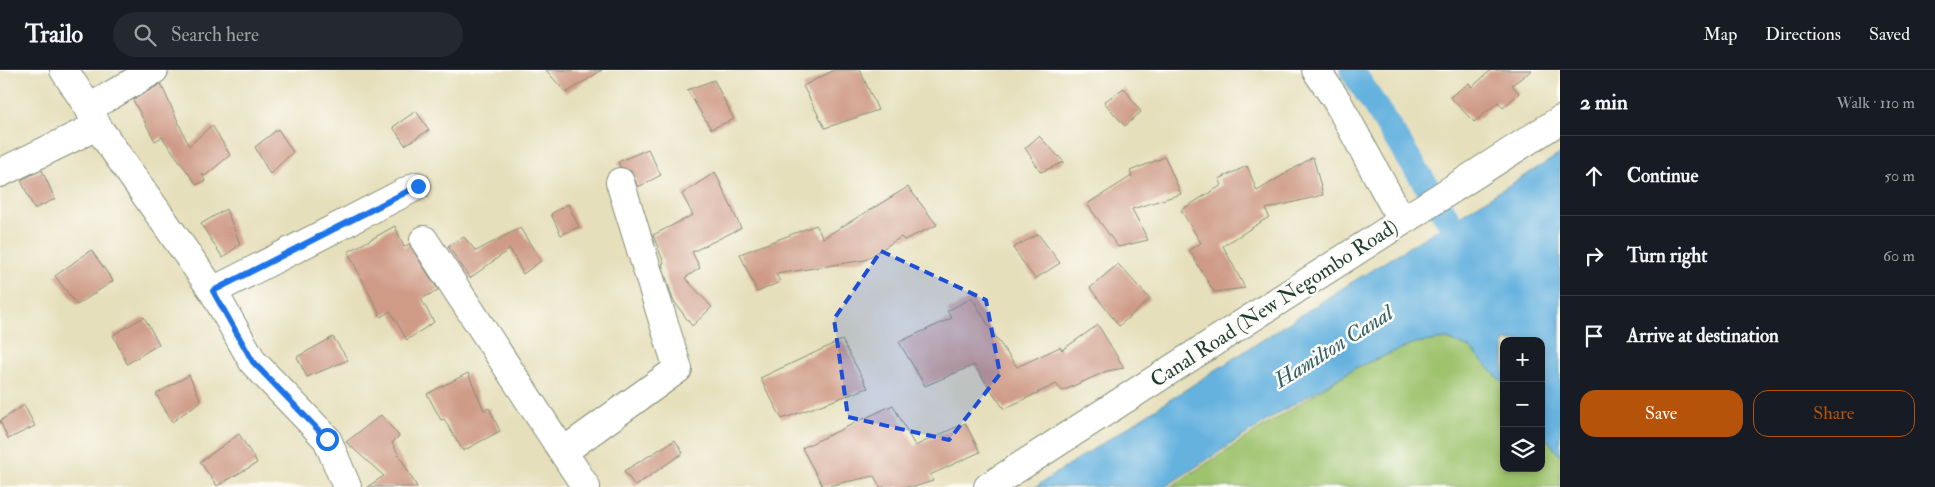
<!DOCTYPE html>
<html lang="en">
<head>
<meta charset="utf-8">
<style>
	body { margin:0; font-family:"IM FELL Double Pica",serif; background:#242831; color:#f1f3f6 }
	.controls { position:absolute; right:15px; bottom:15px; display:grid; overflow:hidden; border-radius:10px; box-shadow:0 2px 8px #0003 }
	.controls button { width:45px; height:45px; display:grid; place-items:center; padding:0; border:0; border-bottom:1px solid #363941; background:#171b24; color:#f1f3f6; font:25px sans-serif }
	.stop { position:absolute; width:15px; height:15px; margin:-11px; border:4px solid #1a73e8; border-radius:50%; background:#fff }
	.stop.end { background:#1a73e8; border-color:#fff; box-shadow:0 1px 5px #0008 }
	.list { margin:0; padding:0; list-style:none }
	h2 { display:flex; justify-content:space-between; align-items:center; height:65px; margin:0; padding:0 20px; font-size:21px }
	h2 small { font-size:16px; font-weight:400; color:#9ea1a6 }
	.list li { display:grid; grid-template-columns:32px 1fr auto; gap:15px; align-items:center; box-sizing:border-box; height:80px; padding:0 20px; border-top:1px solid #363941 }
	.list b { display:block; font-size:19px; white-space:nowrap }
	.list em { font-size:16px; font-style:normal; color:#9ea1a6 }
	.actions { display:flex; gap:10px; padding:15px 20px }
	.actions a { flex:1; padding:11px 0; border:1px solid #b45309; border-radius:15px; text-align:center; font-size:18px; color:#b45309 }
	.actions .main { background:#b45309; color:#fff }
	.icon { flex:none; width:28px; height:28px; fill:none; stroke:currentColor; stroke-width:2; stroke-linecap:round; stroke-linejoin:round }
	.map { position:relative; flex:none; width:1560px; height:417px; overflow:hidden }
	header { display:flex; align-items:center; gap:30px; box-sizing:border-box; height:70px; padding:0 25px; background:#171b24; border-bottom:1px solid #363941 }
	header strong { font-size:24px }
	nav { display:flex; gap:28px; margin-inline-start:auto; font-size:18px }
	.search { width:350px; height:45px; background:#242831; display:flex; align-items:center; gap:12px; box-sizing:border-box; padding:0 18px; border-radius:28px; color:#9ea1a6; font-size:19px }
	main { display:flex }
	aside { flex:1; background:#171b24 }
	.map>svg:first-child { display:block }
</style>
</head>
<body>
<header>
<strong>Trailo</strong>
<div class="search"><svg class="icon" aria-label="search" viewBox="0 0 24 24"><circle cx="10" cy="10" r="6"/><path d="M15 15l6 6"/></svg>Search here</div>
<nav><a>Map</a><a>Directions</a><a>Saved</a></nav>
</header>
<main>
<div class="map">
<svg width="1560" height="417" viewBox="0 0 1560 417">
	<rect width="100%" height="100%" fill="#fdfcf7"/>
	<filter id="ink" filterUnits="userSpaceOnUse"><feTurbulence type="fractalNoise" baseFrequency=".02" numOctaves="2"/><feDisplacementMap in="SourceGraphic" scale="10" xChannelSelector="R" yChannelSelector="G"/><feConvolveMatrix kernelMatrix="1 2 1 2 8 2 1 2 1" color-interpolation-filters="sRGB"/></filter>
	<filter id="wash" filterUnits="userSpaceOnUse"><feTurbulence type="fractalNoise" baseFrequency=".0096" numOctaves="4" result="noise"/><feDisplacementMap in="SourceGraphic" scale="20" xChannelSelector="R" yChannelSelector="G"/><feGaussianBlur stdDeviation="1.12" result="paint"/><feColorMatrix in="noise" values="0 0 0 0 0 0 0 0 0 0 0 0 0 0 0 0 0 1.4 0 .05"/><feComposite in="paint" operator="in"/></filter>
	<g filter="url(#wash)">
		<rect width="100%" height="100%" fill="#e6dfbb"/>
		<polygon fill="#9ec36d" stroke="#5e8050" points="1447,269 1470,278 1504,314 1504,398 1541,398 1541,361 1560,386 1560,417 1170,417 1355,298 1415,273"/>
		<polygon fill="#66b2df" stroke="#42788a" points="1560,84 1560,386 1541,361 1541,271 1504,271 1504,314 1470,278 1447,269 1415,273 1355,298 1279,343 1165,417 1035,417 1349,214"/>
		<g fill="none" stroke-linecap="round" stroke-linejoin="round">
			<polyline stroke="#66b2df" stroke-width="25" points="1352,0 1468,180"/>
		</g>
		<g id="blocks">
			<g fill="#cf9b87">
				<polygon points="546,0 602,0 566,23"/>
				<polygon points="834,0 860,0 878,40 825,58 803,16"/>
				<polygon points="1491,0 1532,0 1512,15 1519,23 1503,38 1498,32 1474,52 1450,27 1469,13 1472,17"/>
				<polygon points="714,10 734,49 711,59 687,20"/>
				<polygon points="161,14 189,76 212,55 230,85 205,106 202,104 205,111 197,115 162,67 155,71 133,30"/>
				<polygon points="1124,18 1141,42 1125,56 1104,32"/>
				<polygon points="416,41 429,60 405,75 393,57"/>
				<polygon points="278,59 293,82 270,104 255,77"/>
				<polygon points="1039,66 1064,92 1041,102 1025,78"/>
				<polygon points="648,79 661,105 638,117 631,101 620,97 618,92"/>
				<polygon points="1165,87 1181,124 1132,139 1148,170 1118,177 1087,134 1132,106 1130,101"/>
				<polygon points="1313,87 1323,125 1266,139 1269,147 1223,176 1245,218 1214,222 1189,180 1201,173 1181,140 1222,115 1219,109 1247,96 1257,121"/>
				<polygon points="42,100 55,129 34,139 21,110"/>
				<polygon points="715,102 741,158 692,182 700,198 685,208 712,237 692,256 673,230 662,194 664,193 653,165 693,145 682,124"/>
				<polygon points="908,117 937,155 904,170 901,167 865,190 776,204 780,212 757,222 740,184 816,155 823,168"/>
				<polygon points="568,134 579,157 561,165 551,144"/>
				<polygon points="226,139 240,174 223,188 201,154"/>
				<polygon points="395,156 404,177 409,174 438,220 421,229 434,252 407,270 390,241 381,247 348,182"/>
				<polygon points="520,158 541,191 523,204 510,179 470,208 448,176 464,167 476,181"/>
				<polygon points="1038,164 1060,193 1035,209 1013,178"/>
				<polygon points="91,180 113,211 77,235 55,206"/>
				<polygon points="1118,194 1150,229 1119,256 1090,218"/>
				<polygon points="972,228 996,268 1017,297 1060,277 1062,280 1098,255 1124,298 1107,301 1062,321 1056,314 1004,339 974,295 925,316 899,272 952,248 947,241"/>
				<polygon points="144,247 159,274 127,294 113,265"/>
				<polygon points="333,267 348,290 307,307 297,287"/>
				<polygon points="842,270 868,318 782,349 760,308"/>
				<polygon points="468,303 484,340 489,338 500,361 463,381 444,349 441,350 427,324"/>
				<polygon points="189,305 201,331 172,352 156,324"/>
				<polygon points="24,335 35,356 8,369 0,351"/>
				<polygon points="893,335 915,376 965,353 980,382 930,405 933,411 914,417 880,417 874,406 823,417 802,378"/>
				<polygon points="381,345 399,366 392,373 417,417 367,417 384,406 346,372"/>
				<polygon points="239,364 257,393 217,416 200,392"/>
				<polygon points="675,370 683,383 635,416 624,401"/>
			</g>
		</g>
	</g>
	<g filter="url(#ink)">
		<use href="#blocks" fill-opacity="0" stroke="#828e78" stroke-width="1"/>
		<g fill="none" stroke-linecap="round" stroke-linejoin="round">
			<defs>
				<g id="minor">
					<polyline points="64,0 89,38 97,56 213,221 253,292 327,369 347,417"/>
					<polyline points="1316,0 1337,31 1402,151"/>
					<polyline points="89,38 154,0"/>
					<polyline points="0,103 97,56"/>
					<polyline points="424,170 586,417"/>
					<polyline points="213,221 417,116"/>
					<polyline points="564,381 678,299 620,112"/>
				</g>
				<polyline id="major" points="988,417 1560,50"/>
			</defs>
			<use href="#minor" stroke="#828e78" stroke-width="30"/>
			<use href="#major" stroke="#828e78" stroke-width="30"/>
			<use href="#minor" stroke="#fff" stroke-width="28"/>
			<use href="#major" stroke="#fff" stroke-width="28"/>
		</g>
	</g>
	<g fill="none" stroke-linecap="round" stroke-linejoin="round" filter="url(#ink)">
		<polyline stroke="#1a73e8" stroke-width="6" points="327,369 253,292 213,221 418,116"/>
	</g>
	<path fill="#1d4ed8" fill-opacity="0.2" stroke="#1d4ed8" stroke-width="4" stroke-dasharray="10 6" stroke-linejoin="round" d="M881 181 986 230 1000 304 949 370 848 347 834 249Z"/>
	<g text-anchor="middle" stroke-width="5" stroke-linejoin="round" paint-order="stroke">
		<g font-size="21" fill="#1f3d34" stroke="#fdfcf7">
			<text transform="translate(1274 233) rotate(-33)" y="7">Canal Road (New Negombo Road)</text>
		</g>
		<g font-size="22" font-style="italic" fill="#346067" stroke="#fdfcf7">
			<text transform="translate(1333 276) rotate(-32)" y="8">Hamilton Canal</text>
		</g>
	</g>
</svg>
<div class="controls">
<button>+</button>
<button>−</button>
<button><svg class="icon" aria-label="layers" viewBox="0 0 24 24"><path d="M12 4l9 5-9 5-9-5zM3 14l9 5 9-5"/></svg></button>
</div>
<div class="stop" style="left:327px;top:369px"></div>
<div class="stop end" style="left:418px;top:116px"></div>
</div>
<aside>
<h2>2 min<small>Walk · 110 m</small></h2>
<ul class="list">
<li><svg class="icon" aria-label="ahead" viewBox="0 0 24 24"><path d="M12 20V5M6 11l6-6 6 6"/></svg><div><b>Continue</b></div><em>50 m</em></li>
<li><svg class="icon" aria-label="right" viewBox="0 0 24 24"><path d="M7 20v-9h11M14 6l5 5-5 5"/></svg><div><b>Turn right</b></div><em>60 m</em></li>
<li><svg class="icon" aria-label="arrive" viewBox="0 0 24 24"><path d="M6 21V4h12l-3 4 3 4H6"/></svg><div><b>Arrive at destination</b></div></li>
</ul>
<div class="actions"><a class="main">Save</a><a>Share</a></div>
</aside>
</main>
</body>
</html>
